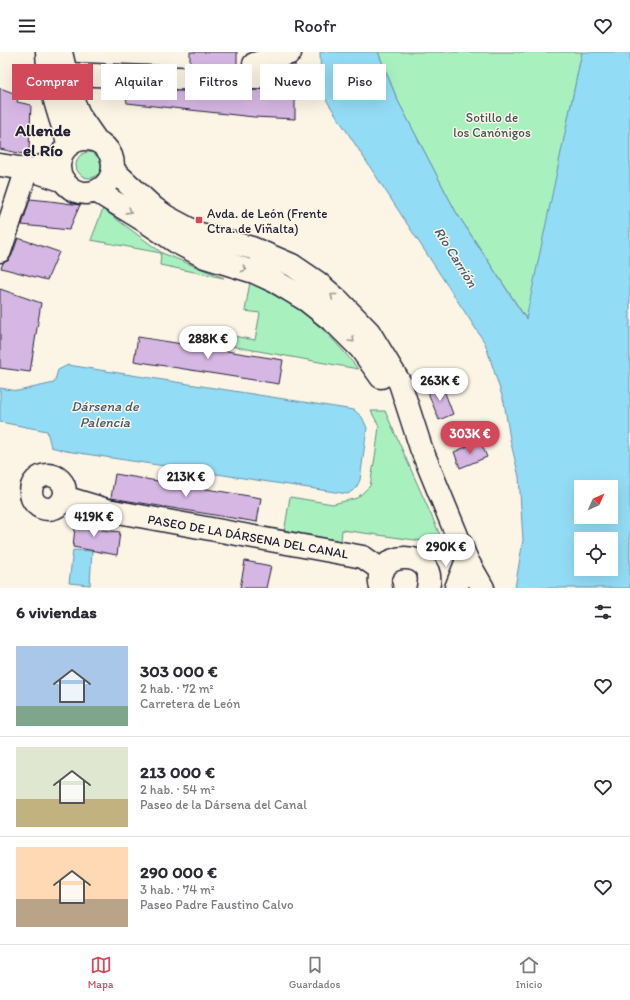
<!DOCTYPE html>
<html lang="es">
<head>
<meta charset="utf-8">
<style>
  body { margin:0; font-family:Itim,sans-serif; background:#f7f7f7; color:#2b2b33; height:100vh; display:flex; flex-direction:column; font-size:15px; white-space:nowrap }
  * { box-sizing:border-box; margin:0 }
  p { font-size:13px; color:#7c7c81 }
  .icon { flex:none; width:22px; height:22px; fill:none; stroke:currentColor; stroke-width:2; stroke-linecap:round; stroke-linejoin:round }
  .map { position:relative; height:536px; overflow:hidden }
  .panel { display:flex; flex-direction:column; background:#fff; flex:1 }
  .panel>* { flex:none }
  .guide { position:absolute; left:12px; top:12px; width:400px; height:36px; display:flex; gap:8px }
  .needle { width:26px; rotate:45deg }
  .fabs { position:absolute; left:574px; top:428px; display:grid; gap:8px }
  .fabs a { display:grid; place-items:center; width:44px; height:44px; border-radius:0px; background:#fff; box-shadow:0 4px 16px #0002; font-size:20px }
  .price { position:absolute; translate:-50% -34px; padding:0 9px; border-radius:14px; background:#fff; color:#222; font-size:13px; line-height:26px; filter:drop-shadow(0 1px 2px #0008) }
  .price::after { content:''; position:absolute; left:50%; top:24px; width:12px; height:9px; margin-left:-6px; background:inherit; clip-path:polygon(0 0,100% 0,50% 100%) }
  .price.selected { background:#d1495b; color:#fff }
  ul { padding:0; list-style:none }
  li { display:flex; align-items:center; gap:12px; height:100px; padding:0 16px }
  li+li { border-top:1px solid #e1e1e2 }
  li span { display:grid; place-items:center; flex:none; width:112px; height:80px; border-radius:0px; color:#555 }
  li>.icon { margin-inline-start:auto }
  span .icon { width:48px; height:48px; fill:#fffc; stroke-width:1 }
  li b { font-size:17px }
  h2 { display:flex; justify-content:space-between; align-items:center; height:48px; padding:0 16px; font-size:17px }
  .tag { padding:0 14px; border-radius:0px; background:#fff; box-shadow:0 4px 16px #0002; font-size:14px; line-height:36px }
  .tag.selected { background:#d1495b; color:#fff }
  header { display:flex; justify-content:space-between; align-items:center; height:52px; padding:0 16px; background:#fff; font-size:18px; font-weight:600 }
  .tab-bar { display:flex; justify-content:space-around; align-items:center; height:56px; border-top:1px solid #e1e1e2; background:#fff; font-size:11px; color:#7c7c81 }
  .tab-bar a { display:grid; justify-items:center; gap:2px }
  .tab-bar .selected { color:#d1495b }
  .map>svg:first-child { display:block }
</style>
</head>
<body>
<header><svg class="icon" aria-label="menu" viewBox="0 0 24 24"><path d="M4 6h16M4 12h16M4 18h16"/></svg>Roofr<svg class="icon" aria-label="heart" viewBox="0 0 24 24"><path d="M12 20l-8-8c-3-5 5-10 8-4 3-6 11-1 8 4z"/></svg></header>
<div class="map">
<svg width="630" height="536" viewBox="0 0 630 536">
  <rect width="100%" height="100%" fill="#fcf5e5"/>
  <filter id="ink" filterUnits="userSpaceOnUse"><feTurbulence type="fractalNoise" baseFrequency=".025" numOctaves="2"/><feDisplacementMap in="SourceGraphic" scale="8" xChannelSelector="R" yChannelSelector="G"/><feConvolveMatrix kernelMatrix="1 2 1 2 8 2 1 2 1" color-interpolation-filters="sRGB"/></filter>
  <g filter="url(#ink)">
    <path fill="#a8f1bf" stroke="#658a7d" d="M378,0h204l-55,268 -71,-108 -59,-113z
      M76 113a13 13 0 1 1 26 0a13 13 0 1 1-26 0Z
      M103,157l59,44 62,25 -64,-13 1,-12 -70,-13z
      M250,230c15,9 31,16 46,26 24,16 44,38 62,61l-138,-25 2,-10 33,6 5,-27 -15,-2z
      M371,359h14l59,133 -102,-14 -1,11 -57,-8 6,-36 43,7 24,-6 13,-12 6,-35 3,-25z"/>
    <path fill="#93dcf5" stroke="#6692ab" fill-rule="evenodd" d="M320,0h58l19,47 59,113 70,107 56,-267h48v218l-1,11 1,4v303h-115l8,-48 -4,-63 -9,-38 -6,-37 -19,-59 -164,-251zM581,435h30v30h-30zM581,487h30v30h-30z
      M68,313l286,45 8,7 5,11 -7,52 -4,8 -8,6 -282,-43 -15,-4 -4,-16 -47,-9v-34l18,3 36,-8 4,-13z
      M73,498l19,1 -2,34 -21,-2z"/>
    <path fill="#d6b7e3" stroke="#22223b" d="M190,0h47v14h-47z
      M295,12v55l-41,-2 -127,-14 -2,-14 80,3 51,-2 6,-2 4,-4 1,-11z
      M0,36l19,7 -2,7 14,3 -2,45 -6,4 -23,-5z
      M30,147l20,2 30,4 -11,25 -47,-5z
      M18,186l41,14 -12,28 -46,-12 2,-5 6,-3 3,-5z
      M0,237l41,14 -11,69 -30,-4z
      M138,285l145,23 -4,24 -145,-23z
      M442,333l11,29 -14,6 -12,-30z
      M480,389l7,16 -27,11 -6,-16z
      M115,422l146,24 -4,24 -146,-24z
      M70,461l16,4 -2,11 36,4 -3,23 -44,-8 2,-20z
      M245,509l26,5 -5,22h-26z"/>
    <g fill="none" stroke-linecap="round" stroke-linejoin="round">
      <g stroke="#22223b" stroke-width="25">
        <path id="minor" d="M66,22l139,5 50,-1 -1,-14 36,-11
          M0,199l27,-82
          M31 440a17 17 0 1 1 34 0a17 17 0 1 1-34 0Z
          M64,445l43,13 256,47 20,14
          M381,536c-11,-39 58,-41 47,0
          M456,536l11,-28"/>
      </g>
      <g stroke="#22223b" stroke-width="25">
        <path id="major" d="M0,113l32,5 32,11
          M32,118l28,-11"/>
      </g>
      <g stroke="#22223b" stroke-width="25">
        <path id="highway" d="M47,0c1,32 12,63 22,93
          M61,0l10,44 9,21 16,23
          M59 114a27 27 0 1 1 54 0a27 27 0 1 1-54 0Z
          M113,118l41,38 13,9 30,16 55,15 40,17 25,17 21,18 31,32 31,51 21,65 46,112 16,28
          M96,139l49,30 33,22 27,14 49,15 24,11 28,17 29,23 26,26 20,28"/>
      </g>
      <use href="#minor" stroke="#fcf5e5" stroke-width="22"/>
      <use href="#major" stroke="#fcf5e5" stroke-width="22"/>
      <use href="#highway" stroke="#fcf5e5" stroke-width="22"/>
    </g>
    <defs><path id="oneway-chevron" d="M-2-3.5L2.5 0L-2 3.5" fill="none" stroke-width="1.6" stroke-linecap="round" stroke-linejoin="round"/></defs>
    <g stroke="#9a9698">
      <use href="#oneway-chevron" transform="translate(129 159) rotate(32)"/>
      <use href="#oneway-chevron" transform="translate(244 217) rotate(18)"/>
      <use href="#oneway-chevron" transform="translate(333 244) rotate(-141)"/>
      <use href="#oneway-chevron" transform="translate(352 288) rotate(45)"/>
    </g>
  </g>
  <rect fill="#d1495b" stroke="#fcf5e5" stroke-width="1.5" x="195" y="164" width="8" height="8" rx="2"/>
  <g text-anchor="middle" stroke-width="3" stroke-linejoin="round" paint-order="stroke">
    <g font-size="13" fill="#44565c" stroke="#fcf5e5">
      <text x="492" y="70">Sotillo de<tspan x="492" dy="15">los Canónigos</tspan></text>
    </g>
    <g font-size="13" fill="#22223b" stroke="#fcf5e5" text-anchor="start">
      <text x="207" y="166">Avda. de León (Frente<tspan x="207" dy="15">Ctra. de Viñalta)</tspan></text>
    </g>
    <g font-size="13" fill="#22223b" stroke="#fcf5e5">
      <text transform="translate(248 484) rotate(10)" y="5">PASEO DE LA DÁRSENA DEL CANAL</text>
    </g>
    <g font-size="14" font-style="italic" fill="#445a73" stroke="#fcf5e5">
      <text transform="translate(456 205) rotate(58)" y="5">Río Carrión</text>
      <text x="105" y="359">Dársena de<tspan x="105" dy="16">Palencia</tspan></text>
    </g>
    <g font-size="17" font-weight="bold" fill="#22223b" stroke="#fcf5e5">
      <text x="43" y="84">Allende<tspan x="43" dy="20">el Río</tspan></text>
    </g>
  </g>
</svg>
<div class="fabs">
<a><svg class="needle" viewBox="-14 -14 28 28"><path d="M0-13l5 13h-10z" fill="#e53935"/><path d="M0 13l5-13h-10z" fill="#7c7c81"/></svg></a>
<a><svg class="icon" aria-label="locate" viewBox="0 0 24 24"><circle cx="12" cy="12" r="6"/><path d="M12 2v4M12 18v4M2 12h4M18 12h4"/></svg></a>
</div>
<b class="price" style="left:208px;top:308px">288K €</b>
<b class="price" style="left:440px;top:350px">263K €</b>
<b class="price selected" style="left:470px;top:403px">303K €</b>
<b class="price" style="left:186px;top:446px">213K €</b>
<b class="price" style="left:94px;top:486px">419K €</b>
<b class="price" style="left:446px;top:516px">290K €</b>
<div class="guide">
<a class="tag selected">Comprar</a>
<a class="tag">Alquilar</a>
<a class="tag">Filtros</a>
<a class="tag">Nuevo</a>
<a class="tag">Piso</a>
</div>
</div>
<section class="panel">
<h2>6 viviendas<svg class="icon" aria-label="filters" viewBox="0 0 24 24"><path d="M4 7h16M4 17h16"/><circle cx="9" cy="7" r="2"/><circle cx="15" cy="17" r="2"/></svg></h2>
<ul>
<li><span style="background:linear-gradient(#a9c7e8 75%,#7fa58c 0)"><svg class="icon" aria-label="home" viewBox="0 0 24 24"><path d="M3 11l9-7 9 7M6 9v11h12V9"/></svg></span><div><b>303 000 €</b><p>2 hab. · 72 m²</p><p>Carretera de León</p></div><svg class="icon" aria-label="heart" viewBox="0 0 24 24"><path d="M12 20l-8-8c-3-5 5-10 8-4 3-6 11-1 8 4z"/></svg></li>
<li><span style="background:linear-gradient(#dfe7d0 65%,#c2b280 0)"><svg class="icon" aria-label="home" viewBox="0 0 24 24"><path d="M3 11l9-7 9 7M6 9v11h12V9"/></svg></span><div><b>213 000 €</b><p>2 hab. · 54 m²</p><p>Paseo de la Dársena del Canal</p></div><svg class="icon" aria-label="heart" viewBox="0 0 24 24"><path d="M12 20l-8-8c-3-5 5-10 8-4 3-6 11-1 8 4z"/></svg></li>
<li><span style="background:linear-gradient(#ffd9b3 65%,#b9a48a 0)"><svg class="icon" aria-label="home" viewBox="0 0 24 24"><path d="M3 11l9-7 9 7M6 9v11h12V9"/></svg></span><div><b>290 000 €</b><p>3 hab. · 74 m²</p><p>Paseo Padre Faustino Calvo</p></div><svg class="icon" aria-label="heart" viewBox="0 0 24 24"><path d="M12 20l-8-8c-3-5 5-10 8-4 3-6 11-1 8 4z"/></svg></li>
</ul>
</section>
<nav class="tab-bar">
<a class="selected"><svg class="icon" aria-label="map" viewBox="0 0 24 24"><path d="M3 6l6-2 6 2 6-2v14l-6 2-6-2-6 2zM9 4v14M15 6v14"/></svg>Mapa</a>
<a><svg class="icon" aria-label="saved" viewBox="0 0 24 24"><path d="M7 4h10v16l-5-4-5 4z"/></svg>Guardados</a>
<a><svg class="icon" aria-label="home" viewBox="0 0 24 24"><path d="M3 11l9-7 9 7M6 9v11h12V9"/></svg>Inicio</a>
</nav>
</body>
</html>
